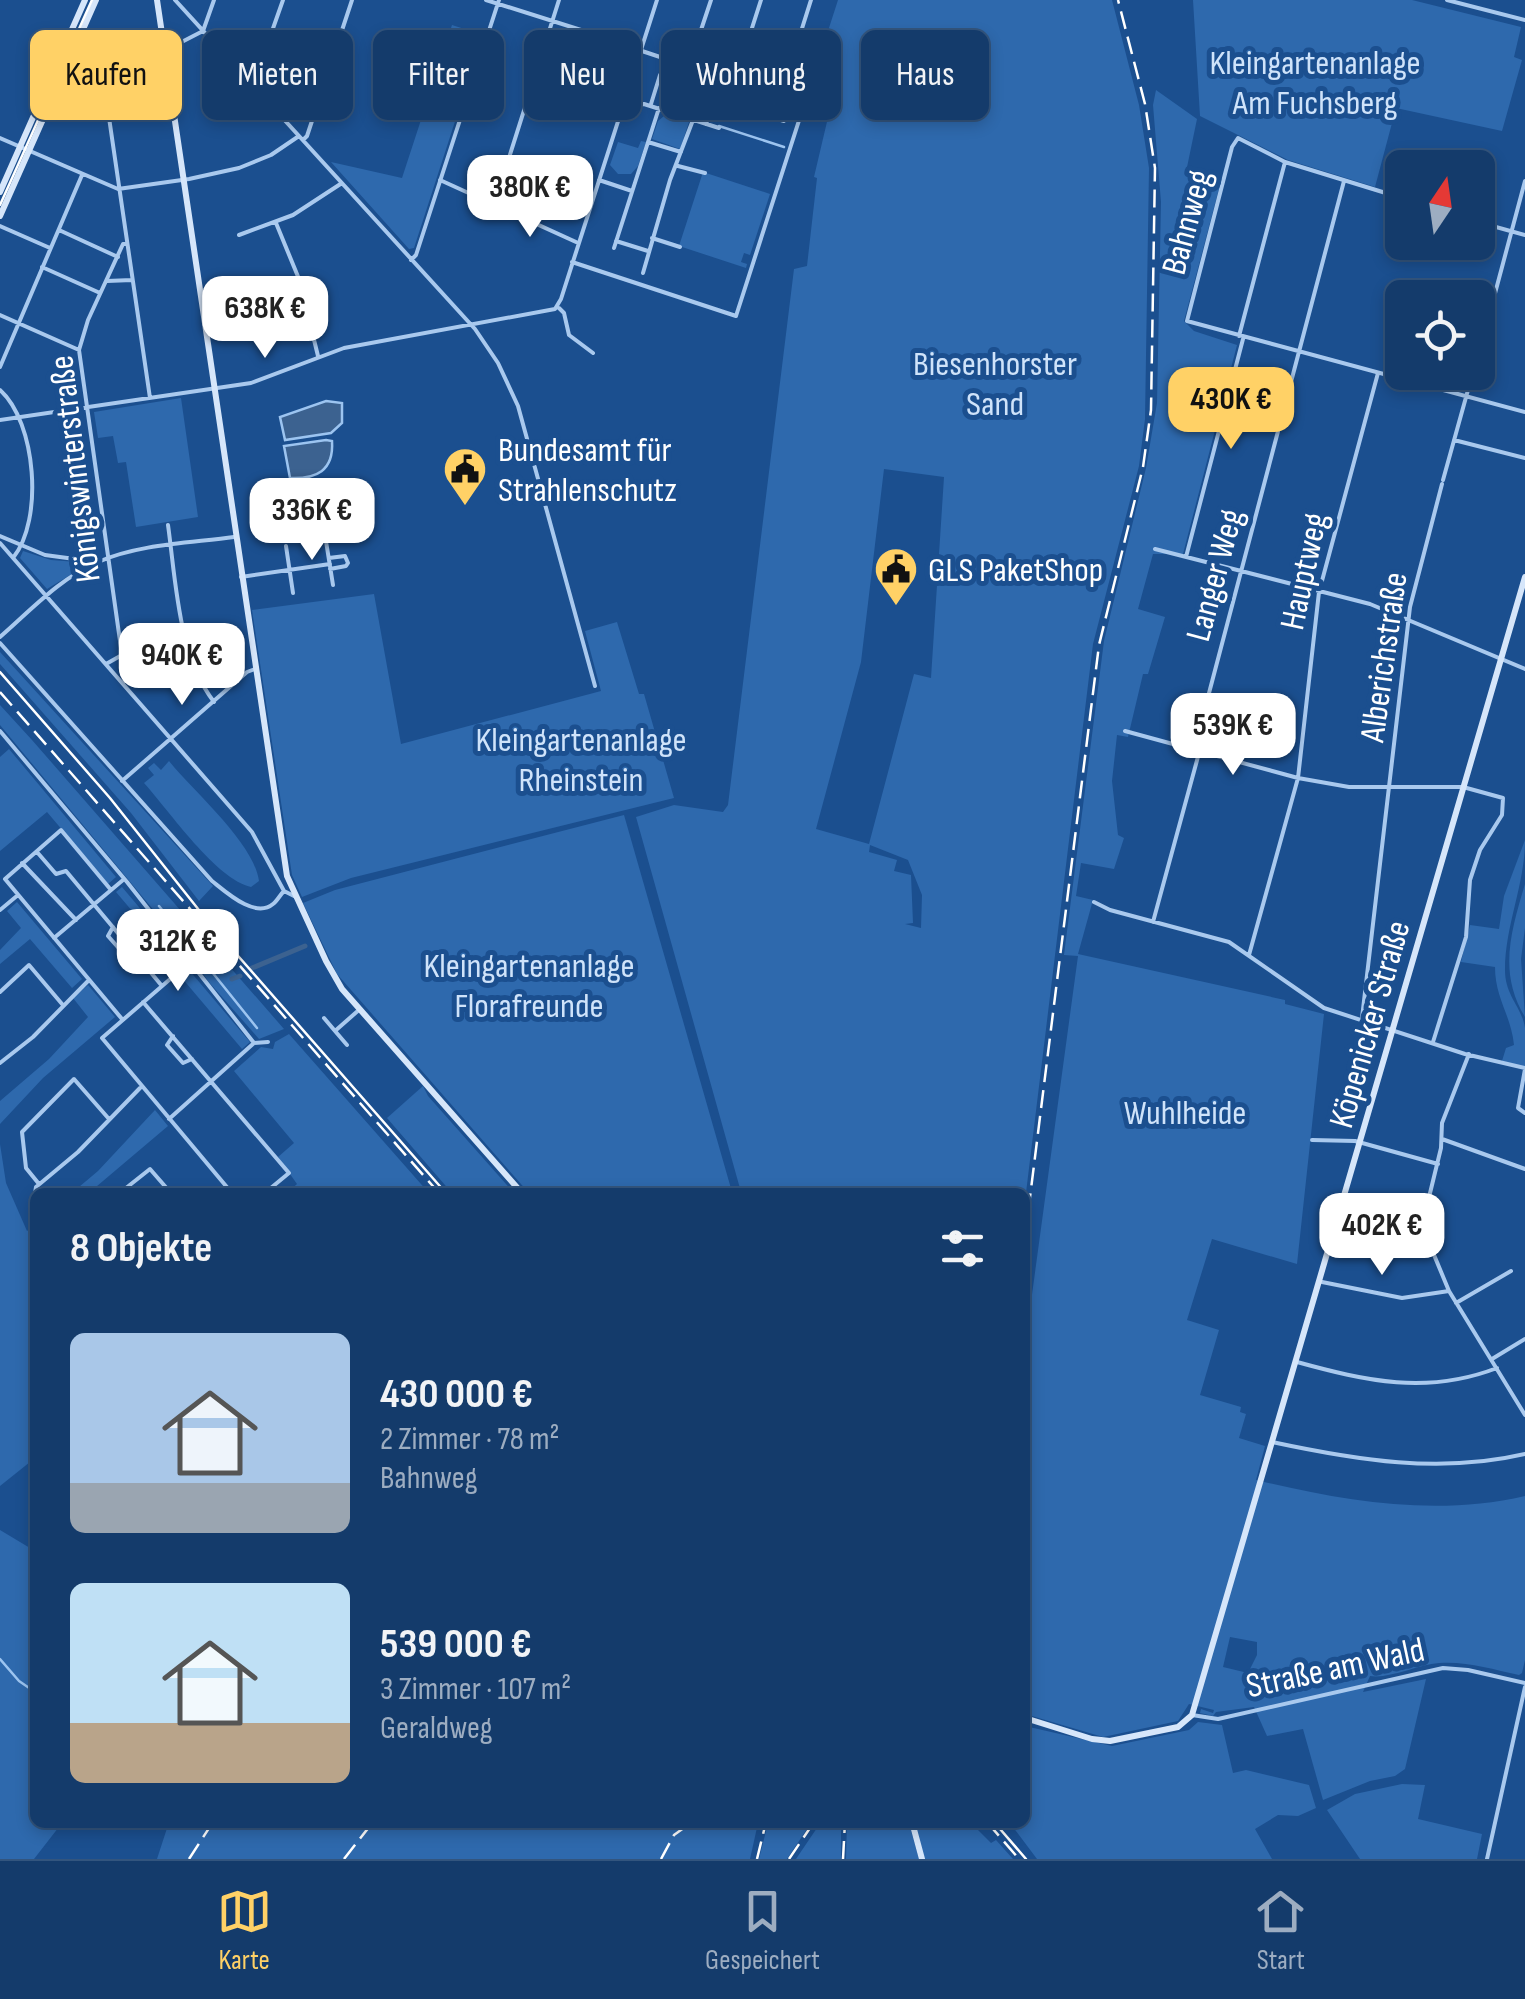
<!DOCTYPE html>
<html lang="de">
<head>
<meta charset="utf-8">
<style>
  body { margin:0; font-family:"Sofia Sans Condensed",sans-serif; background:#1d4271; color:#f1f3f6; height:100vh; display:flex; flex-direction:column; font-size:38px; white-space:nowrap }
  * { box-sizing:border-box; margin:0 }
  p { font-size:32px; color:#9dadc1 }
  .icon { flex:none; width:55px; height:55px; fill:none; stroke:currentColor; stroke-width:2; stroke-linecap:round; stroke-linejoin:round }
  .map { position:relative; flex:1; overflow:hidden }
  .drawer { position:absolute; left:30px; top:1188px; width:1000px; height:640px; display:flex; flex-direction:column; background:#143b6b; border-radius:15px; box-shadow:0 5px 15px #0003,0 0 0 2px #33557e }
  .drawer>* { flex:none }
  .hud { position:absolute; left:30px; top:30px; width:1000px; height:90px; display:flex; gap:20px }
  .needle { width:65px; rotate:13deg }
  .fabs { position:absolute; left:1385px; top:150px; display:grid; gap:20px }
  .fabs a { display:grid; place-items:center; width:110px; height:110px; border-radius:15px; background:#143b6b; box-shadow:0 5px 15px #0003,0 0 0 2px #33557e; font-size:50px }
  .price { position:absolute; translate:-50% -85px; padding:0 22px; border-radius:20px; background:#fff; color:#222; font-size:32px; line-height:65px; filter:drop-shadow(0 2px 5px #0008) }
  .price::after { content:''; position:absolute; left:50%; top:60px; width:30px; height:22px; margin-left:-15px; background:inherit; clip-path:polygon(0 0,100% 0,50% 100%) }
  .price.active { background:#ffd166; color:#111 }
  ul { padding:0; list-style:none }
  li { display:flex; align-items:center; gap:30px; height:250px; padding:0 40px }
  li span { display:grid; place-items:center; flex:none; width:280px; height:200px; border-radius:15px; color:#555 }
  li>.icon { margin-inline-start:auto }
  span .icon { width:120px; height:120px; fill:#fffc; stroke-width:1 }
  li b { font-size:42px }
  h2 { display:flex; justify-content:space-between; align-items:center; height:120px; padding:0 40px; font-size:42px }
  .chip { padding:0 35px; border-radius:15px; background:#143b6b; box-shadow:0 5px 15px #0003,0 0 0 2px #33557e; font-size:35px; line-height:90px }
  .chip.active { background:#ffd166; color:#111 }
  .tab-bar { display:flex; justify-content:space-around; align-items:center; height:140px; border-top:2px solid #33557e; background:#143b6b; font-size:28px; color:#9dadc1 }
  .tab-bar a { display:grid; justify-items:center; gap:5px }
  .tab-bar .active { color:#ffd166 }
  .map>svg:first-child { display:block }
</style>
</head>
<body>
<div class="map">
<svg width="1525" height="1859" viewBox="0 0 1525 1859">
  <rect width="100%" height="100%" fill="#1b4f8f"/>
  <path fill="#2e69ad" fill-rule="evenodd" d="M838,0h274l27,105 10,63 -4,251 -6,47 -46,178 -68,557v-9h-284l-105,-375 38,-12 49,7 5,-7 66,-536 13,-3 10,-88 -3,-1 16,-68 -17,-6 5,-41zM884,469l60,8 -13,201 -17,-4 -45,170 -53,-15 45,-167zM870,845l38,15 14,35 -1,33 -16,-4 8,-1 -2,-48 -17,-4 3,-11 -28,-8z
    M1193,0h219l109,27 -7,30 8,3 -20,71 -106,-23 -21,79 -87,-27 -88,-44z
    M452,25l31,10 -69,213 -5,1 -78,-87 71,16z
    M155,63l5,3 6,41 -14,2 -21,-30z
    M1156,90l41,29 -11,53 35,9 -37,140 10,10 43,14 -54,209h-30l-15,55 27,8 -17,57h-5l-15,63 -11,-2 -5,46 6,54 6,3 -10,31 -33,-6 -5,33 17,4 -15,54 207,46v4l39,10 -27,250 -85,-25 -25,81 32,10 -19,65 41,12 -1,5 6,2 -7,24 26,8 -9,34c88,21 179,37 269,16v164l-3,13 -3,2c-27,-6 -53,-14 -80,-12 -22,2 -50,16 -69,13l-7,16 63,-13 -21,90 -10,7 -25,5 -47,19 -20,-71 -36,7 -13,-29 -38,5 -3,4 -13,-3 1,-4 12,4 1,-3 -25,-6 -11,17 -75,16 -78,-23v-368l53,-390 -14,-1 40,-314 42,-173 11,-65 4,-201 -8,-97zM1230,1637l27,5v13l-9,18 -25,-6z
    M664,116l25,6 -9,27 -28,-10 6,-18z
    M641,141l5,1 -8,24 -7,8h-13l-8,-9 8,-23 20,6z
    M703,172l67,22 -20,61 -6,-2 -3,9 6,2 -1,4 -67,-22z
    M181,398l17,119 -62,10 -10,-65 -8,1 -5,-27 -15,2 -4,-26z
    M23,551l28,9 39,3 -43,26 -27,-31z
    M374,594l27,150 200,-53 -16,-60 32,-9 22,72h5l30,104 -323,80 -49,19 -10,-22 -40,-265z
    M0,652l213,234 -14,15 -68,-88 -131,-149z
    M0,705l32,35 252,289 -25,10 -51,-58 -18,-27 -190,-229z
    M9,749l107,128 -8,7 -61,-72 -47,39v-94z
    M169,761c25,31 85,82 90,120l-8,6c-35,-8 -81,-75 -107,-104l10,-8 -6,-7 6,-5 7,7z
    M624,815l108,377h-204l-191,-218 -34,-71 32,-13z
    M1525,840c0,45 -20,85 -20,130 0,26 17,37 20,58 0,12 0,26 0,39l-23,-6 4,-13 8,-3c-3,-30 -19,-47 -19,-78l-34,-5 9,-37 29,4 5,-33z
    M1525,884v44l-4,31 4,58c-27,-44 -14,-86 0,-133z
    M122,887l61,72 -6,5 -61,-72z
    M17,902l65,77 -10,9 -42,-49 -30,25v-14l21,-22 -14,-17z
    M189,970l61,72 -8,7 -61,-72z
    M88,985l27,32 -72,61 -43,46v-23l49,-42 39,-42 -15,-19z
    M289,1034l139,158h-140l9,-8 -19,-27 16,-14 -60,-72 27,-24 12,2 2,-7z
    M423,1086l5,10 85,96h-62l-64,-74z
    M155,1110l13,16 -78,66h-17l25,-21z
    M0,1144l6,39 21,48 8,-6v27l-3,4 3,16v186l-35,28z
    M0,1530l35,21v271l27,1 -28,36h-34z
    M1198,1722l24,3 11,48 13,-3 63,15 7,23 -18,8 -20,-1 -23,14 17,30h-235l-27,-36 15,-1v-96l87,20 77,-16z
    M1402,1784l23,1 -7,34 64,15 -5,25h-117l-33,-49 28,-16z
    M169,1822h589v1l-8,36h-593z
    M821,1822l20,1v36h-45z
    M847,1822l62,1 10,36h-73z
    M768,1823v-1l43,1 -24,36h-28z
    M914,1823h57l20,20 5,-3 17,19h-89z"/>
  <path fill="#3c6290" stroke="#9cc4f0" stroke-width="2.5" d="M326,401l16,2v20l-11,10 -46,7 -5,-23z
    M326,440l6,1c2,30 -16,38 -42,37l-6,-32z"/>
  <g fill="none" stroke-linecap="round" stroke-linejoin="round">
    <path stroke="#9cc4f0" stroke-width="2.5" d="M719,126l65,21
      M159,906l98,122
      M0,1659l19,22 16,11"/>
    <path stroke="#3c6290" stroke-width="5" d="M252,968l53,-22
      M232,979l8,-3"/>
    <path stroke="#a9c9ee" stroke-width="4" d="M175,0l300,329 23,34 20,43 77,280
      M486,0l155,49
      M1447,0l78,20
      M203,31l11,-31
      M689,66l22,-66
      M63,73l37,16
      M735,81l26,-81
      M658,82l44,15 -4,22
      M99 91a6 6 0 1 1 12 0a6 6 0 1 1-12 0Z
      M253,85l30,-85
      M111,89l59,-41 33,-17
      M781,95l30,-95
      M106,97l44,301
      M651,104l9,-29
      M633,105l11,-1 75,24
      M706,124l9,-25 69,22
      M0,138l118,51 71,-10 50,-11 32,-13 28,-19
      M303,140l4,-4 45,-136
      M648,142l33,10
      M678,166l27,7
      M440,180l136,62
      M599,180l33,11
      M1402,198l-117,-36 -47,-24 -6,9 -45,174 338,91
      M494,205l65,-205
      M1478,222l47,13
      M276,223l23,56 19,77
      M0,226l50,22
      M59,230l59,27
      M239,235l54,-20 49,-32
      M652,238l28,9
      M616,241l32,10
      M614,248l45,-140
      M411,260l5,-5 83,-255
      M572,262l164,54 68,-211 -162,-54
      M42,267l58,26
      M643,273l27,-93 23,-60
      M107,281l25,-1
      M559,308l5,5 5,22 24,18
      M0,315l79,35
      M1239,336l46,-174
      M1478,357l47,-176
      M0,367l82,-192
      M0,390c36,32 44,130 13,168
      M0,420l251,-37 93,-35 211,-39 6,-10 96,-299
      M1454,440l71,18
      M1443,480l30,-108
      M168,525c8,57 10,130 46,177
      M325,535l8,50
      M0,536l45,19 52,7
      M0,543l252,289 32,59 12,6
      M286,546l7,47
      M1155,549l215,55 155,65
      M1186,557l57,-218
      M329,558l16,-2 3,7 -2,3 -16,3
      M241,577l89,-13
      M0,637c30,-26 60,-59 98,-75 41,-18 92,-19 136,-25
      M0,643l212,238c14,11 43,38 61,23 4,-3 7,-9 11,-13
      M106,664l16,-9
      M123,683l2,-3 -3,-25 -43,-305 9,-30 35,-76h3
      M0,731l127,151 127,161 14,-1
      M1125,731l173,47 51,9h114l40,11 -1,17 -22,35 -10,30 -4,57 -33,105
      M1194,750l150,-569
      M122,781l125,-109 8,-3
      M37,852l19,22 10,-3 96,115
      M22,863l54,57
      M111,890l-50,-60 -56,49 117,140
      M1094,902l16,8 119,32 95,66 141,46 60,14
      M0,910l18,-15
      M1153,922l46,-169
      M113,927l-5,9 15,17 9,-3
      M54,938l69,-58
      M1249,955l49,-177 21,-186 59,-219
      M191,961l-89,77 129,154
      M0,992l29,-27 33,39
      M143,1002l146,171 -23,19
      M324,1018l11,13 25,-22
      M1362,1018l48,-411 32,-123
      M335,1031l12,14
      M173,1036l-6,9 16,18 9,-4
      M1469,1054l-27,69 -1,25 -19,78 27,65 76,124
      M0,1063l33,-26 56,-57
      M1525,1069l-7,39 7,5
      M169,1119l85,-76
      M1442,1139l83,30
      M1312,1140l43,1 83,23
      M39,1184l-13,-16 -4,-36 52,-53 35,40
      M121,1192l29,-23 20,23
      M35,1193l1,-6 42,-35 62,-64
      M1342,1203l80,23
      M1322,1282l80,16 47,-7
      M1456,1303l55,-32
      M1492,1359l33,-20
      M1297,1362c69,19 130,33 200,6
      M1272,1442c84,18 168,32 253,12
      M1192,1715l26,4 225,-51 25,2 57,13
      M1487,1859l38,-172"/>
    <path stroke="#d6e6fa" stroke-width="6" d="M157,0l130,876 39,85 16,28 179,203
      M0,192l85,-192
      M0,216l96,-216
      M1025,1718l67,21 18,2 68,-14 14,-12 333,-1138
      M912,1822l10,37"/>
    <path stroke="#fff" stroke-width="2.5" d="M0,205l92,-205
      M0,672l110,126 100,126 235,268
      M994,1822l32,37"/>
    <path stroke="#fff" stroke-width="2.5" stroke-dasharray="18 8" stroke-linecap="butt" d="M0,692l438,500
      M1025,1237l74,-592 44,-178 8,-57 4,-242 -10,-64 -27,-104
      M987,1822l32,37
      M189,1859l24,-37
      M344,1859l29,-37
      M661,1859l13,-24 18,-13
      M757,1859l9,-37
      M789,1859l25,-37
      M843,1859l2,-37"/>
  </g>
  <defs>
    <g id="civic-pin" transform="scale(2.25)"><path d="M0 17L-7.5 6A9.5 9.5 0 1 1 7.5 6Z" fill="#ffd166" stroke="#1b4f8f"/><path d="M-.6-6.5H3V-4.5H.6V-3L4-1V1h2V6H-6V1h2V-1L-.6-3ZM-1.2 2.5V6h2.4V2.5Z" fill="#111"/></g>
  </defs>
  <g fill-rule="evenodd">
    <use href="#civic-pin" x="465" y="469"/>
    <use href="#civic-pin" x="896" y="569"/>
  </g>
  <g text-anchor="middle" stroke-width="10" stroke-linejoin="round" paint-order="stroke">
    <g font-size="35" fill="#cfe3fa" stroke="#1b4f8f">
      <text x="1315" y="74">Kleingartenanlage<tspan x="1315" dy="40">Am Fuchsberg</tspan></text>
      <text x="995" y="375">Biesenhorster<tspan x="995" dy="40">Sand</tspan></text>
      <text x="581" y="751">Kleingartenanlage<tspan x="581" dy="40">Rheinstein</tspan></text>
      <text x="529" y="977">Kleingartenanlage<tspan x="529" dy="40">Florafreunde</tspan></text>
      <text x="1185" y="1124">Wuhlheide</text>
    </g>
    <g font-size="35" fill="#fff" stroke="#1b4f8f">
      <text transform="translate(1186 222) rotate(-75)" y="12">Bahnweg</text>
      <text transform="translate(74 469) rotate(-97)" y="12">Königswinterstraße</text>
      <text transform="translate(1303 571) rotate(-78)" y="12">Hauptweg</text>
      <text transform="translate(1214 575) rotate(-75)" y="12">Langer Weg</text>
      <text transform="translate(1383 657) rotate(-82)" y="12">Alberichstraße</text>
      <text transform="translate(1369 1024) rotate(-74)" y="12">Köpenicker Straße</text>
      <text transform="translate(1335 1667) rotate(-12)" y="12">Straße am Wald</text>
    </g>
    <g font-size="35" fill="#fff" stroke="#1b4f8f" text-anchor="start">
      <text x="498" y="461">Bundesamt für<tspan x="498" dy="40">Strahlenschutz</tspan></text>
      <text x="928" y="581">GLS PaketShop</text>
    </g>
  </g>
</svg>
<div class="fabs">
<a><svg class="needle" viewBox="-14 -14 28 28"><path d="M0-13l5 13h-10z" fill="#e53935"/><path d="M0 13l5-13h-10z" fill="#9dadc1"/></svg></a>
<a><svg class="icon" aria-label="locate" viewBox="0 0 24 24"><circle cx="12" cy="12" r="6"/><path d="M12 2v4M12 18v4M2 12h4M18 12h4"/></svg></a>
</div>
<b class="price" style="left:530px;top:240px">380K €</b>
<b class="price" style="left:265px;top:361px">638K €</b>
<b class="price active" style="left:1231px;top:452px">430K €</b>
<b class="price" style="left:312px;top:563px">336K €</b>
<b class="price" style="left:182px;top:708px">940K €</b>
<b class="price" style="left:1233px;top:778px">539K €</b>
<b class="price" style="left:178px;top:994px">312K €</b>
<b class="price" style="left:1382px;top:1278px">402K €</b>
<div class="hud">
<a class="chip active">Kaufen</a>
<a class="chip">Mieten</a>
<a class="chip">Filter</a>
<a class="chip">Neu</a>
<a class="chip">Wohnung</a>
<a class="chip">Haus</a>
</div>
<section class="drawer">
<h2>8 Objekte<svg class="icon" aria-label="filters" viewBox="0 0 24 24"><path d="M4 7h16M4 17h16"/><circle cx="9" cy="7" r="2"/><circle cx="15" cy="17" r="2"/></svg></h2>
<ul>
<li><span style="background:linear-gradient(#a9c7e8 75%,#9aa5b1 0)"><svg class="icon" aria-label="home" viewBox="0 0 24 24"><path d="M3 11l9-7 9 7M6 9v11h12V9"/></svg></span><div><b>430 000 €</b><p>2 Zimmer · 78 m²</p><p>Bahnweg</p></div></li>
<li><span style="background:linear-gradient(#bfe0f5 70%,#b9a48a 0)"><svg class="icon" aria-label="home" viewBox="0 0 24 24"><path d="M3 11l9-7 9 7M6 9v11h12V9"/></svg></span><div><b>539 000 €</b><p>3 Zimmer · 107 m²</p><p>Geraldweg</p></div></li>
</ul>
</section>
</div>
<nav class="tab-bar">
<a class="active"><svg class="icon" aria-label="map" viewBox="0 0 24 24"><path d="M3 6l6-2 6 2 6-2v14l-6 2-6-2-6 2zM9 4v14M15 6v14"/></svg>Karte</a>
<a><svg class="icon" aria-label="saved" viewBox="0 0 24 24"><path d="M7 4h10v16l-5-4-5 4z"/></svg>Gespeichert</a>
<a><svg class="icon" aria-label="home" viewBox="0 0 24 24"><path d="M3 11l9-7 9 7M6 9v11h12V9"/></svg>Start</a>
</nav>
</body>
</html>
